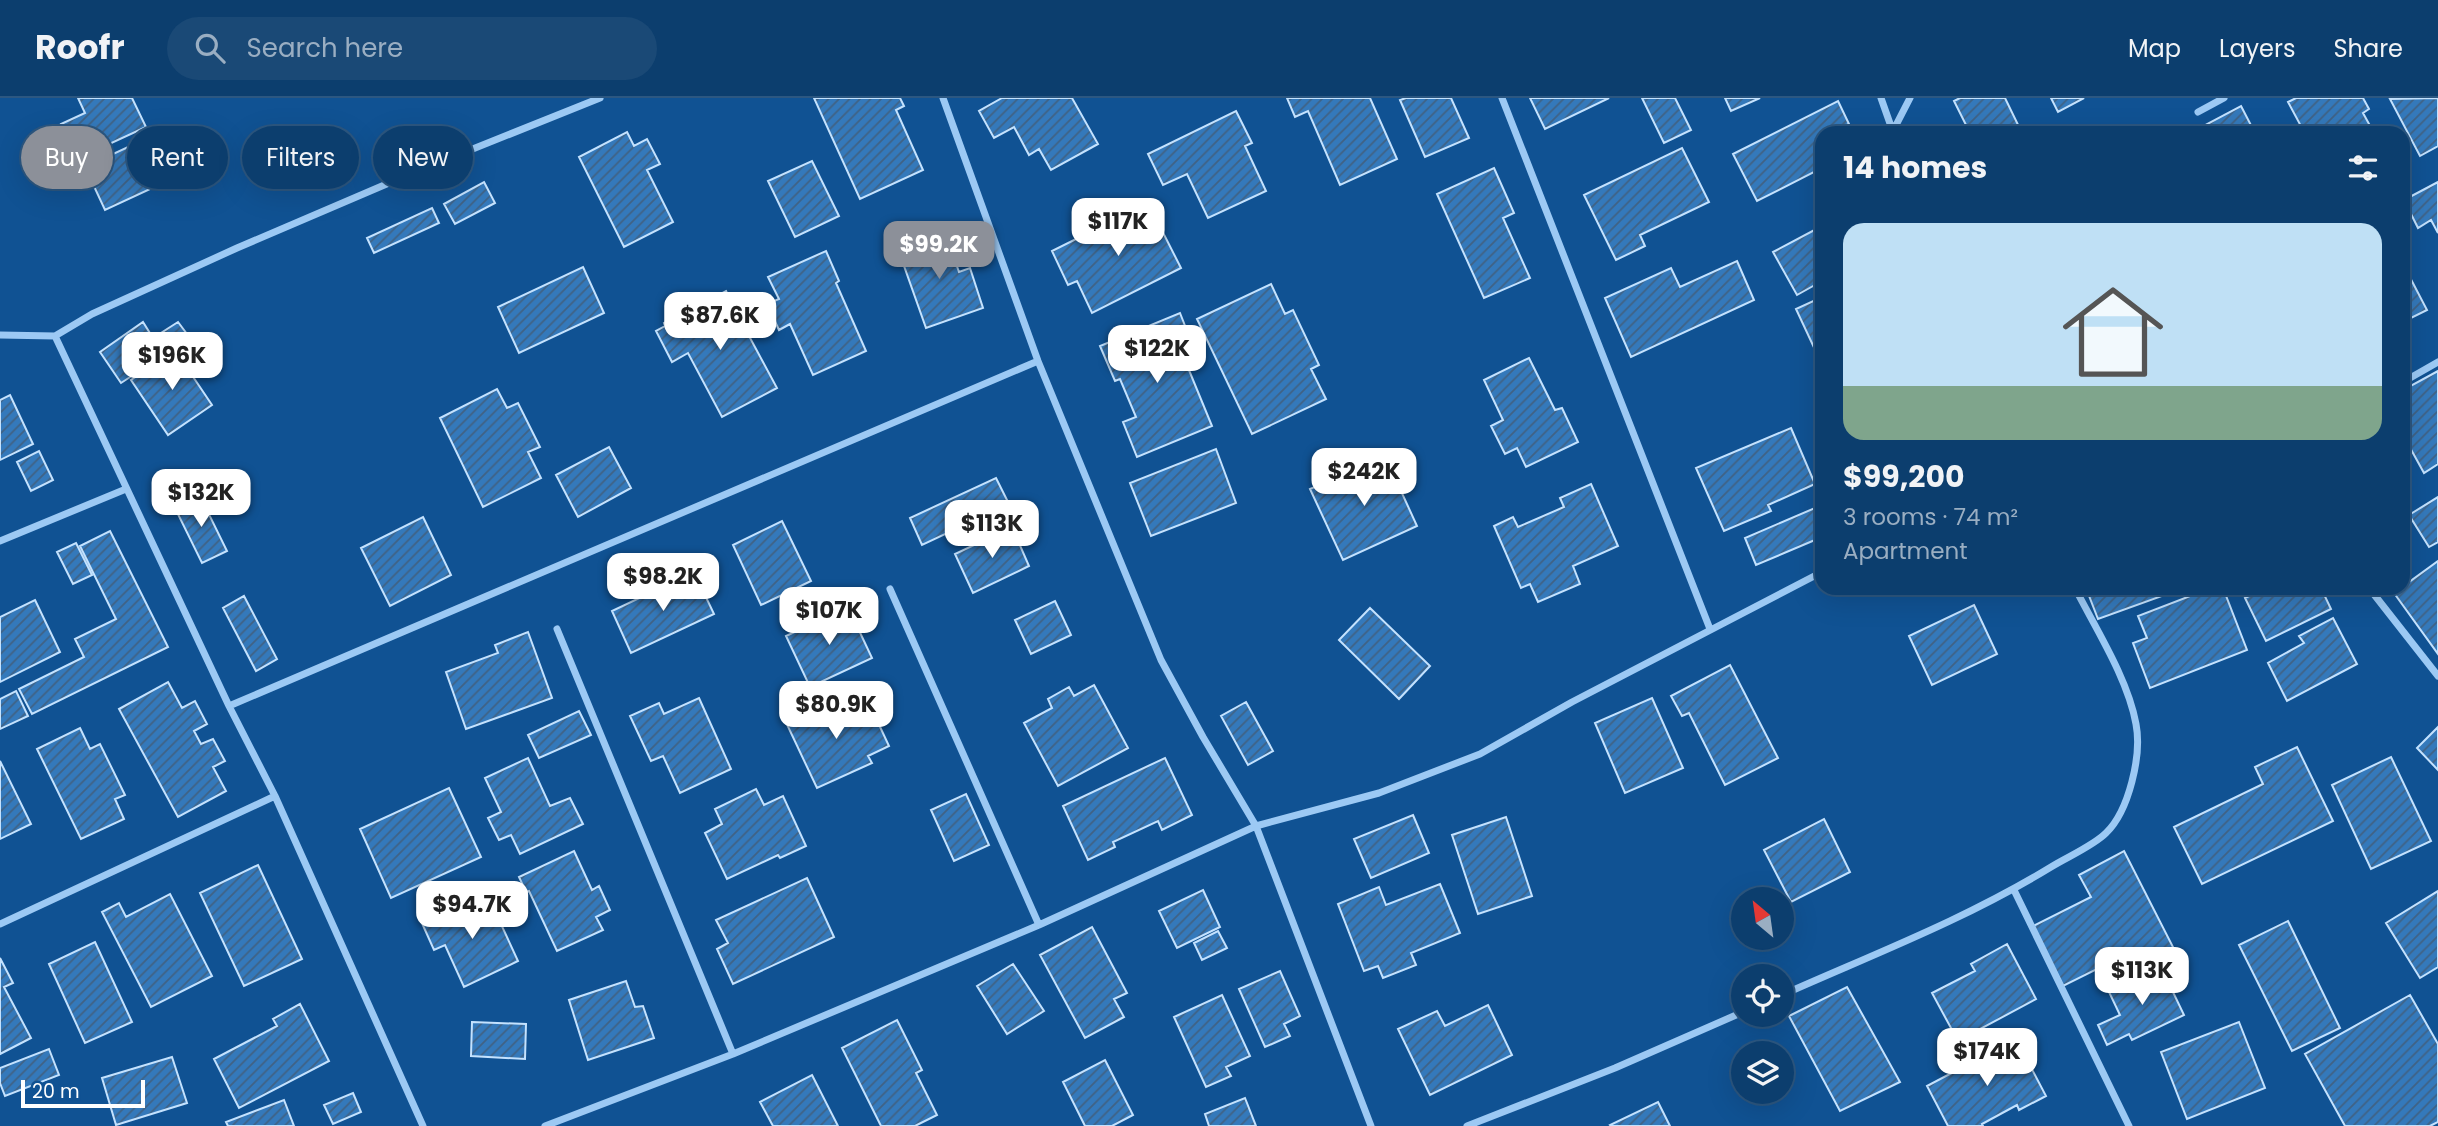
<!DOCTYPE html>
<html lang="en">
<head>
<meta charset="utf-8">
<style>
  body { margin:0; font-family:Poppins,sans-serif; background:#1a4976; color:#f1f3f6; height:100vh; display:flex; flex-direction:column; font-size:26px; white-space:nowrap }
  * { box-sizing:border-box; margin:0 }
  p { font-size:23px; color:#9aaec2 }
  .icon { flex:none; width:38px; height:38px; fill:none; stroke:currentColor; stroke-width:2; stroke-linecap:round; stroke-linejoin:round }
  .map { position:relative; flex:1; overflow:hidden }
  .panel { position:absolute; left:1815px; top:28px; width:595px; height:469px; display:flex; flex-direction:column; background:#0c3e6e; border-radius:21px; box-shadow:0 7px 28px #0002,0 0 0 2px #2c5781 }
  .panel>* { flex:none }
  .banner { position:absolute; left:21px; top:28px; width:665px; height:63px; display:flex; gap:14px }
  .needle { width:46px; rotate:331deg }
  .controls { position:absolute; left:1731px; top:789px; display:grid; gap:14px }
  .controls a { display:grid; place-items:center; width:63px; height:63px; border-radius:50%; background:#0c3e6e; box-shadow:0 7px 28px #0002,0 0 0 2px #2c5781; font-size:35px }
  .scale { position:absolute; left:21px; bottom:18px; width:124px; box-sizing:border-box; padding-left:7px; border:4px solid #fff; border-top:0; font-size:19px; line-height:24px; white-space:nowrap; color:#fff; -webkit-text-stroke:5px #105293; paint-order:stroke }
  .price { position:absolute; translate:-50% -60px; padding:0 16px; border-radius:14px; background:#fff; color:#222; font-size:23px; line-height:46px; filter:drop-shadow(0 2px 4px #0008) }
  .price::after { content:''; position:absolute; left:50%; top:42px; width:21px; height:16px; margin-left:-10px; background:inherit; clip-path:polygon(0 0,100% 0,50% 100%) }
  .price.selected { background:#8c9099; color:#fff }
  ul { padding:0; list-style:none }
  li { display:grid; align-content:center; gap:14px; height:371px; padding:0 28px }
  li+li { border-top:2px solid #2c5781 }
  li span { display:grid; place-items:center; height:217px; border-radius:21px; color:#555 }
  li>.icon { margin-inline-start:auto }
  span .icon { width:126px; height:126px; fill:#fffc; stroke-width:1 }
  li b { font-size:30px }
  h2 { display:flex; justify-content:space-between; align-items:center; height:84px; padding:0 28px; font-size:30px }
  .pill { padding:0 24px; border-radius:32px; background:#0c3e6e; box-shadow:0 7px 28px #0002,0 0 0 2px #2c5781; font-size:24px; line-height:63px }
  .pill.selected { background:#8c9099; color:#fff }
  header { display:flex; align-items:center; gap:42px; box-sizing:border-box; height:98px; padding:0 35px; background:#0c3e6e; border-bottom:2px solid #2c5781 }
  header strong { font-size:33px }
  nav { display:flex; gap:38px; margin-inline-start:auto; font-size:24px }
  .search { width:490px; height:63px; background:#1a4976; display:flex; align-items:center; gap:18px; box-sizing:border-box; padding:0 24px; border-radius:38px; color:#9aaec2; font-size:26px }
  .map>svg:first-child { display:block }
</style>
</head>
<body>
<header>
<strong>Roofr</strong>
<div class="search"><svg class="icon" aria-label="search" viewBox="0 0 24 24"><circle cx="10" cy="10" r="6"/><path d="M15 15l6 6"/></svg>Search here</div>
<nav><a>Map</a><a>Layers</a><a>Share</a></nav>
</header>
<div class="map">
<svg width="2438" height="1028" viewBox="0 0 2438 1028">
  <defs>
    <pattern id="building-hatch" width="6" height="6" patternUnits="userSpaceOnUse" patternTransform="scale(1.75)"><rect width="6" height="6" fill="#3479bb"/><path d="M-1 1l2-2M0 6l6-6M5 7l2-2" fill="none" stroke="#406284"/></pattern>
  </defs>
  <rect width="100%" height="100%" fill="#105293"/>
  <path fill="url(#building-hatch)" stroke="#c4e2fe" stroke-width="2" d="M78,0h54l14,29 -69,32 -16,-35 24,-11z
    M814,0h86l4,8 -8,4 27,60 -63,29z
    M1002,0h70l26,46 -47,26 -12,-21 -10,6 -15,-28 -20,11 -15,-27z
    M1287,0h83l27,61 -57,26 -32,-74 -13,6z
    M1406,0h45l18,40 -44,19 -25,-57z
    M1530,0h79l-64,31z
    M1642,0h33l16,32 -27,13z
    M1725,0h35l-29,13z
    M1960,0h45l17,35h-52l-16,-32z
    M2051,0h33l-26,14z
    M2296,0h67l6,11 -6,4 11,20h-82l10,-5 -14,-26z
    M2438,0v48l-18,10 -30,-57z
    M1838,3l11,23 -5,2 4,7h-26v35l-65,33 -24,-47z
    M2241,8l14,27h-63v-1z
    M1236,13l16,32 -7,3 21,45 -58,27 -21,-44 -24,11 -15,-31z
    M627,34l7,14 13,-7 13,25 -13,6 26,52 -49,25 -45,-90z
    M156,36l20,43 -71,33 -20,-43z
    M1682,50l27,54 -69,33 5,11 -29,14 -32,-65z
    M812,63l27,55 -44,21 -27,-56z
    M1494,70l20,45 -11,5 27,60 -46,20 -47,-104z
    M484,84l11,21 -40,21 -11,-20z
    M2438,84v51l-7,-13 -13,8 -14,-28z
    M1148,105l33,65 -89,45 -15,-32 -9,4 -16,-34z
    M432,110l7,15 -65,30 -7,-15z
    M1822,128v55l-25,14 -24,-43z
    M945,134l14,40 11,-4 13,40 -57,20 -28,-79z
    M826,153l13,30 -3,2 30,68 -53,24 -23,-51 -11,6 -12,-26 12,-5 -11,-22z
    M1737,163l17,39 -123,57 -26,-59 66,-30 9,19z
    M2403,166l24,46 -24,12z
    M583,169l21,46 -85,40 -21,-46z
    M1271,186l14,30 8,-4 26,55 -8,4 15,30 -74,35 -55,-115z
    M726,193l8,17 9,-5 15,29 -9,4 28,52 -55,29 -34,-64 -16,9 -16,-31 9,-5 -1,-3z
    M1822,199v55l-5,2 -21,-45z
    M1180,215l9,23 -12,5 35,85 -75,31 -14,-35 13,-5 -16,-38 -5,2 -15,-35z
    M143,224l10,16 25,-16 12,16 -69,45 -21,-31z
    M175,252l37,55 -44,30 -37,-55z
    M1529,260l26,52 7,-2 16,34 -52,25 -9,-19 -12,6 -14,-28 12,-6 -19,-40z
    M2438,273v93l-14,9 -21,-38v-45z
    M497,291l10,19 11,-5 22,44 -12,5 13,26 -58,29 -43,-89z
    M10,297l23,49 -33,16v-60z
    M1791,330l24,56 -47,21 3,6 -47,20 -28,-63z
    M609,349l22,41 -53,29 -22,-42z
    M1216,351l20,54 -85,33 -21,-53z
    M39,353l14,29 -22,11 -14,-29z
    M1385,358l32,70 -74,34 -33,-71z
    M996,380l13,26 -87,41 -12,-27z
    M1591,386l27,62 -45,20 7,18 -42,18 -8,-18 -9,4 -27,-62 19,-9 5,10 46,-20 -4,-9z
    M199,396l28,57 -25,12 -28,-57z
    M2438,399v45l-9,5 -20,-32z
    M1822,407v32l-66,28 -11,-27z
    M423,419l28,58 -61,31 -29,-58z
    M782,423l29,60 -50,24 -28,-60z
    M1012,429l17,39 -56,27 -18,-39z
    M110,433l58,116 -136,67 -13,-25 65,-32 -9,-18 41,-20 -36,-73z
    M76,445l16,32 -19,9 -16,-32z
    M2438,463v93l-44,-61z
    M694,474l20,42 -83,39 -19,-42z
    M2086,490h73l3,8 -64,23z
    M2211,490h12l24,62 -97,38 -17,-45 14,-5 -9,-22z
    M2265,490h56l10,21 -65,32 -21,-43z
    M244,498l33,63 -21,12 -33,-63z
    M35,502l25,52 -60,30v-65z
    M1055,503l16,34 -40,19 -16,-34z
    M1974,507l23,49 -65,31 -23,-49z
    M848,509l24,51 -62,29 -24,-51z
    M1370,510l60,58 -31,33 -60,-59z
    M2333,520l24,46 -70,37 -19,-38 36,-20 -5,-7z
    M528,534l24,66 -86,31 -20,-57 52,-19 -3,-8z
    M1730,567l48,93 -53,27 -36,-72 -7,3 -11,-20z
    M168,584l14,26 13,-7 12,23 -13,7 7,13 12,-5 12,22 -12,6 13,24 -48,26 -59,-108z
    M1094,587l34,63 -70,38 -34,-63 28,-15 -4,-9 21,-12 5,9z
    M16,593l12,25 -28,13v-30z
    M699,600l32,71 -51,24 -17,-37 -12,5 -21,-45 29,-13 5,11z
    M1652,600l31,70 -58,25 -30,-70z
    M867,601l22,47 -21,10 4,7 -55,25 -34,-72 24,-12 8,18z
    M1246,604l27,49 -25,14 -27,-49z
    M579,613l12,24 -52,23 -11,-23z
    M2438,629v43l-21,-22z
    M80,630l10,21 10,-5 25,51 -10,4 9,20 -43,20 -44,-90z
    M2297,649l36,74 -131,63 -28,-57 89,-43 -8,-17z
    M2391,659l40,84 -60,28 -39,-84z
    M528,660l22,48 20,-8 13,26 -63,30 -9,-19 -12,5 -11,-22 13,-6 -16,-34z
    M1165,660l27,57 -30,15 -4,-9 -45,21 2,5 -27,13 -25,-54z
    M0,663l31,63 -31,15z
    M449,690l32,69 -90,41 -31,-69z
    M756,691l8,16 19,-9 23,50 -26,12 -2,-3 -51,24 -22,-46 17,-9 -7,-15z
    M966,696l23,51 -35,16 -23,-51z
    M1413,717l16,38 -58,25 -17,-39z
    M1506,719l26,79 -54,18 -26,-79z
    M1824,721l26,53 -59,30 -27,-52z
    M574,753l18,39 7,-4 11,24 -14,7 7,13 -46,21 -28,-60 -3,1 -7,-15z
    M2124,753l51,100 -43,23 -9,-18 -60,30 -30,-60 58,-29 -12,-22z
    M258,767l44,94 -58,27 -44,-93z
    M807,780l27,59 -101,47 -16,-35 11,-6 -12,-23z
    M1440,786l20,49 -49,20 5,12 -33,13 -5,-12 -14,5 -26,-67 41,-17 7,18z
    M1203,792l17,37 -43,21 -18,-37z
    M2438,793v76l-18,11 -34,-55z
    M170,796l42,82 -61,31 -49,-95 17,-9 7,14z
    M489,800l29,63 -54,26 -19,-42 -11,5 -13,-29 33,-15 3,7z
    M2288,823l52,107 -48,23 -53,-106z
    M1092,829l35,66 -13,6 10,18 -39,21 -45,-83z
    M1218,833l9,17 -25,12 -8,-17z
    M95,844l37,80 -47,21 -36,-79z
    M2007,846l29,55 -78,42 -26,-48 43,-22 -4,-7z
    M0,860l13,25 -9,4 27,51 -31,16z
    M1013,866l31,47 -37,23 -30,-48z
    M2161,869l23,48 -52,25 -3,-6 -22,11 -9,-20 22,-10 -11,-23z
    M1280,873l20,45 -16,8 6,12 -25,11 -26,-58z
    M626,883l9,26 8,-1 11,32 -66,22 -19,-60z
    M1847,889l53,95 -60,29 -51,-95z
    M1222,897l28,61 -24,11 5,9 -25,11 -32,-70z
    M2410,897l28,49v78l-8,4h-85l-40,-72z
    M300,906l29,57 -90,47 -25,-49 63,-33 -4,-7z
    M1488,907l24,50 -82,40 -32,-66 39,-18 8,15z
    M897,922l25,50 -6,3 21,42 -22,11h-34l-39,-78z
    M472,924l54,2 -1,35 -54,-3z
    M2239,924l26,66 -78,31 -26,-67z
    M2016,941l30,57 -27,14 -2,-5 -35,19 1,2h-35l-21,-40z
    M49,951l10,26 -54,21 -5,-13v-15z
    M172,959l15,46 -71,22 -14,-47z
    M1105,962l28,55 -21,11h-27l-22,-44z
    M812,977l26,51h-65l-13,-24z
    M353,995l8,19 -28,12 -9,-19z
    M1245,1000l11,28h-47l-4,-12z
    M284,1002l10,26h-66l-2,-4z
    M1658,1004l12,24h-59l-1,-1z"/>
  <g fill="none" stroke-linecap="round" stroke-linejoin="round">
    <path stroke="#9cc9f4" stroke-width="7" d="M943,0l95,263 123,299 42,77 53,89 115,300
      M1502,0l208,531
      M1881,0l12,34
      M2198,14l26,-14
      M1893,33l17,-33
      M0,237l55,1 37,-22 145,-66 166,-71 197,-79
      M55,238l174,370 46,90 148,330
      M2403,284l35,-20
      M0,443l126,-52
      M2369,490l69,88
      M890,491l149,336
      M557,531l176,425
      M229,608l809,-345
      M2014,792l115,236
      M0,826l275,-128
      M1782,897c92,-41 182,-75 269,-128 16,-10 42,-21 55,-34 23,-22 36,-78 30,-109 -8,-45 -40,-95 -61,-136
      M545,1028l188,-72 306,-129 217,-99 123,-33 101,-39 92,-52 250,-130
      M1467,1028l148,-58 128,-56"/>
  </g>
</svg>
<div class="controls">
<a><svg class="needle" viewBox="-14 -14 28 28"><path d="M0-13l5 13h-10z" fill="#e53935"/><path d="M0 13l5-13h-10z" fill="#9aaec2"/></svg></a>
<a><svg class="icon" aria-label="locate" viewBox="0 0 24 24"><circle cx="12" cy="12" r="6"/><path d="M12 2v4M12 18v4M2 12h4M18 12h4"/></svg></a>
<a><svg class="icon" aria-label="layers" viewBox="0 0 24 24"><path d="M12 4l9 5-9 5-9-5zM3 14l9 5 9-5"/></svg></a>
</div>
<div class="scale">20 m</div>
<b class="price" style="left:1118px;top:160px">$117K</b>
<b class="price selected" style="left:939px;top:183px">$99.2K</b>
<b class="price" style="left:720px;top:254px">$87.6K</b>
<b class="price" style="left:1157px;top:287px">$122K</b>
<b class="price" style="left:172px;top:294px">$196K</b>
<b class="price" style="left:1364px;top:410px">$242K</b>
<b class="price" style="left:201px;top:431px">$132K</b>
<b class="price" style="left:992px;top:462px">$113K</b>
<b class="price" style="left:663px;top:515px">$98.2K</b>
<b class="price" style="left:829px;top:549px">$107K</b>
<b class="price" style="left:836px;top:643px">$80.9K</b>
<b class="price" style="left:472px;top:843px">$94.7K</b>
<b class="price" style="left:2142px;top:909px">$113K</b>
<b class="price" style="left:1987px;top:990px">$174K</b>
<div class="banner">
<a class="pill selected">Buy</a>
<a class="pill">Rent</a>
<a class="pill">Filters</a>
<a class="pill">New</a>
</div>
<section class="panel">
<h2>14 homes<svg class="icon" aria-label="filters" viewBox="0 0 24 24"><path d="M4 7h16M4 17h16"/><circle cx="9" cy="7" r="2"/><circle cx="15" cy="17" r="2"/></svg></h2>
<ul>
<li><span style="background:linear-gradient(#bfe0f5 75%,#7fa58c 0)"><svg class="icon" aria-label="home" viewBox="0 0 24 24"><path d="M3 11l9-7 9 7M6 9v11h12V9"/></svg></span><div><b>$99,200</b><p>3 rooms · 74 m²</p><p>Apartment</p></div></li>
</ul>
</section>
</div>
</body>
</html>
